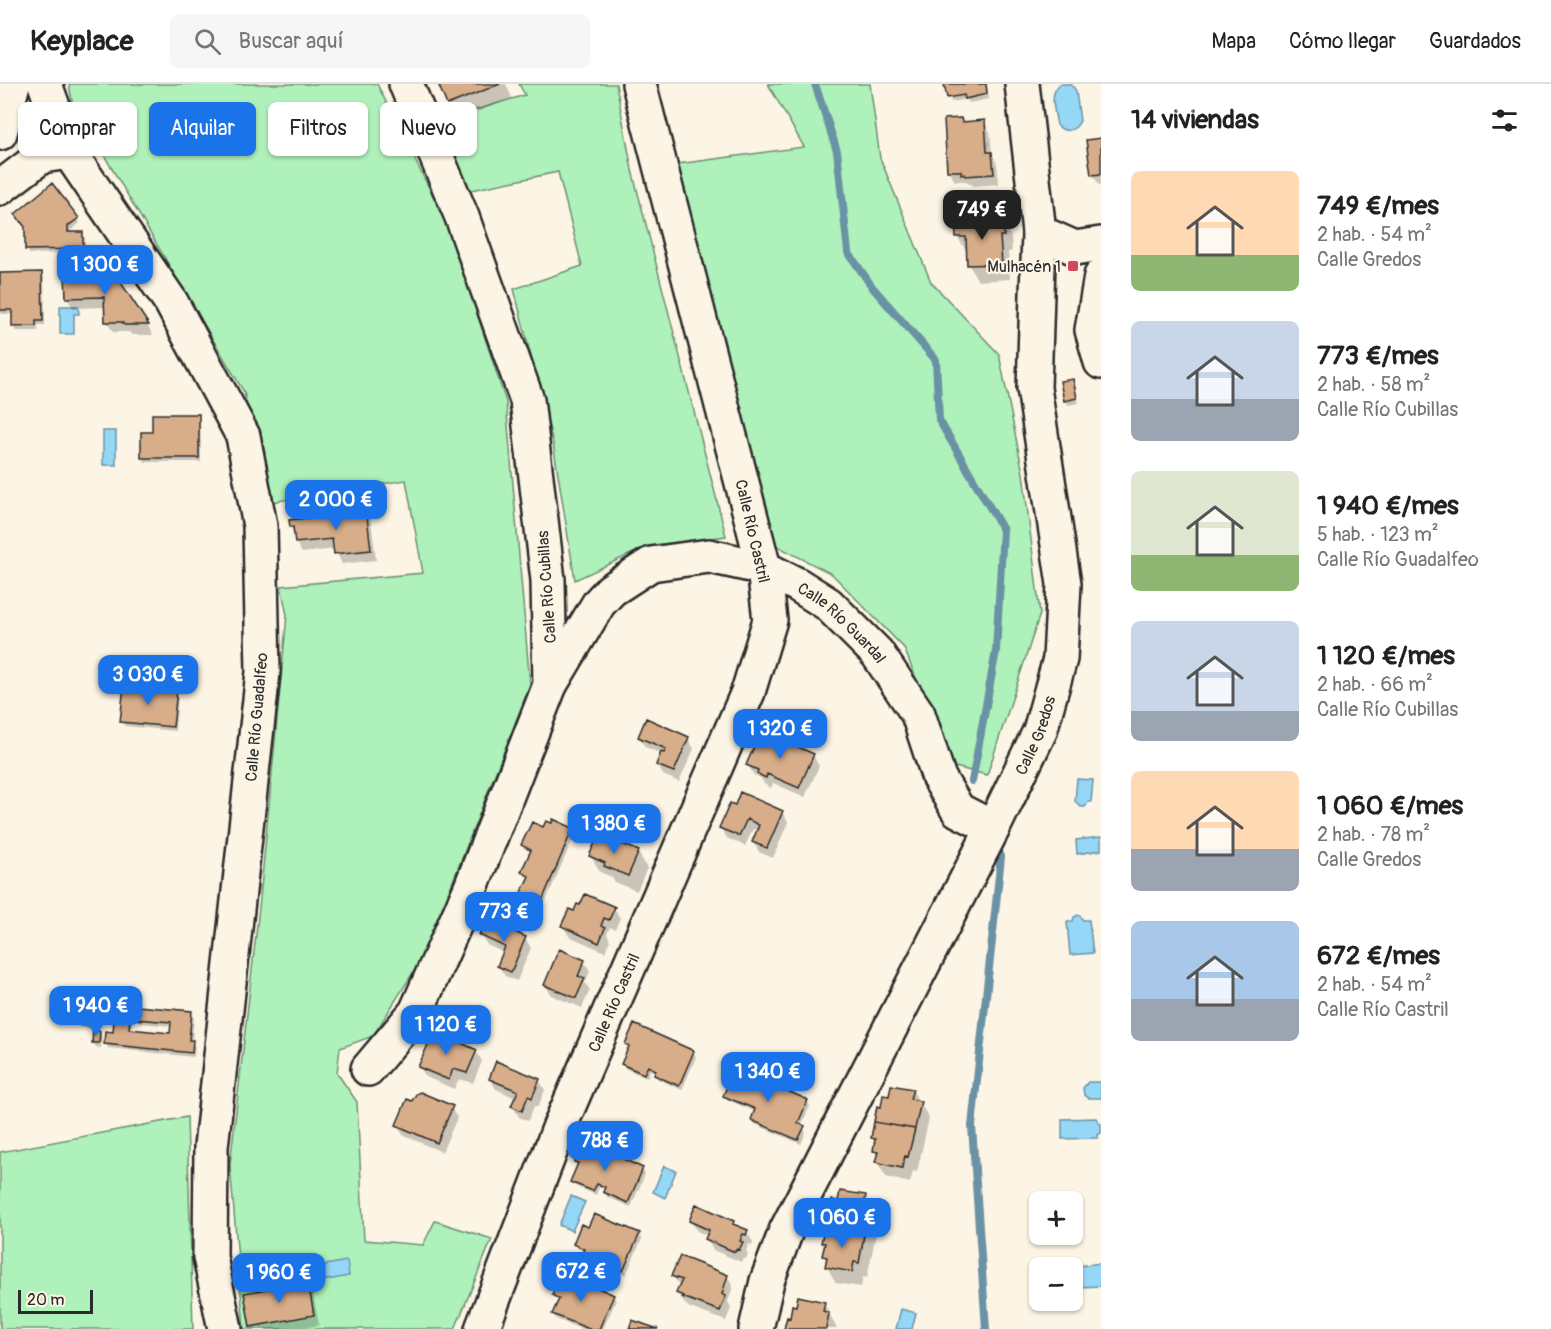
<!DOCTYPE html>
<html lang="es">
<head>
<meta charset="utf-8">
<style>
  body { margin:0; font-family:Pangolin,sans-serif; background:#f6f6f6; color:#222; height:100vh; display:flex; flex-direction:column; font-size:22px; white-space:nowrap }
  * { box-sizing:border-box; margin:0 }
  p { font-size:20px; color:#767676 }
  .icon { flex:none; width:33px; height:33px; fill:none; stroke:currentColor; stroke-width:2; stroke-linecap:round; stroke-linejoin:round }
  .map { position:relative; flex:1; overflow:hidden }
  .side { display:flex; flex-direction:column; background:#fff; width:450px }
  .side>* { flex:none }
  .guide { position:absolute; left:18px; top:18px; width:570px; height:54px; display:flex; gap:12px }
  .tools { position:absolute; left:1029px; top:1107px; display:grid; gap:12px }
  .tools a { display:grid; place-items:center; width:54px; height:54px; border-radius:9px; background:#fff; box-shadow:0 2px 4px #0004; font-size:30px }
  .scale { position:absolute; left:18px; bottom:15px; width:75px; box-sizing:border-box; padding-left:6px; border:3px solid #2b2b2b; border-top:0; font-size:16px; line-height:21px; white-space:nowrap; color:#2b2b2b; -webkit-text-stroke:4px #fcf5e5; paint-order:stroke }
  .price { position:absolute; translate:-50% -51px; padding:0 14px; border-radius:12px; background:#1a73e8; color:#fff; font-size:20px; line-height:39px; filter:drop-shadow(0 2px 3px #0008) }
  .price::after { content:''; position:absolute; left:50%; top:36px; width:18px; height:14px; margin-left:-9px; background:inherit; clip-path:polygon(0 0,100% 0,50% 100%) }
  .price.selected { background:#222; color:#fff }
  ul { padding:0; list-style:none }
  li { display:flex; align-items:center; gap:18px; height:150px; padding:0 30px }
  li span { display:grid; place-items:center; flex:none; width:168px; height:120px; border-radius:9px; color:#555 }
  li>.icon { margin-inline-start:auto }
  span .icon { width:72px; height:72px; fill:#fffc; stroke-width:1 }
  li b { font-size:26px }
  h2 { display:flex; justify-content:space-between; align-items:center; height:72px; padding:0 30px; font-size:26px }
  .tag { padding:0 21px; border-radius:9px; background:#fff; box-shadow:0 2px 4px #0004; font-size:21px; line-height:54px }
  .tag.selected { background:#1a73e8; color:#fff }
  header { display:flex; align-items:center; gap:36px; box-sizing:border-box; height:84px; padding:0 30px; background:#fff; border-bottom:2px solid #e0e0e0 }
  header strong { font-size:28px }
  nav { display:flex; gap:33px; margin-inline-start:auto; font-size:21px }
  .search { width:420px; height:54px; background:#f6f6f6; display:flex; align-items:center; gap:15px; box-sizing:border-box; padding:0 21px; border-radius:9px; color:#767676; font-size:22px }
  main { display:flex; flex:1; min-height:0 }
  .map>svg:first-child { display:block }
</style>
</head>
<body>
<header>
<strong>Keyplace</strong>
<div class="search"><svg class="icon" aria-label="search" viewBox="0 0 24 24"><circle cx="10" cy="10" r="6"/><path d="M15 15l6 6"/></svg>Buscar aquí</div>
<nav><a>Mapa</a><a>Cómo llegar</a><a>Guardados</a></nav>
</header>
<main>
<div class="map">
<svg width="1101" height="1245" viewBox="0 0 1101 1245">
  <rect width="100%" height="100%" fill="#fcf5e5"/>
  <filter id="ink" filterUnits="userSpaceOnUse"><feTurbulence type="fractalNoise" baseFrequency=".0167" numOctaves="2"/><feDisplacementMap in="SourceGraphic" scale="12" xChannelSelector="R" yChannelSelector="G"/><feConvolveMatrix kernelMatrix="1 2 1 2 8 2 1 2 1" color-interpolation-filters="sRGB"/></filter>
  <g filter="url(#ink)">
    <path fill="#aff1ba" stroke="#6d8e72" stroke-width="1.5" d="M69,0h308l72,144 57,174 24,283 -107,272 -50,79 -33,12 -3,25 20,29 7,138 59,5 12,-24 57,18 -37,90h-211l-14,-164 30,-266 27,-284 -6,-29 142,-13 -17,-93 -140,23 -22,-111 -172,-291z
      M519,0h97l16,86 94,366 -78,10 -73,34 -22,-137 -39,-154 68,-23 -24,-94 -91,19 -31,-69 89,-27z
      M768,0h102l10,74 51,124 68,72 24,119 17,141 -53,161 -36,-9 -47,-118 -72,-74 -57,-29 -97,-381 126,-17z
      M187,1033l6,212h-193v-177z"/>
    <path fill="#95d7f7" stroke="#6b92a5" stroke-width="1.5" d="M1060,0h11l5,7 4,30c-5,10 -15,13 -23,4 -2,-13 -9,-32 3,-41z
      M60,222h18l1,8h-5v20h-14z
      M103,347h13v34h-13z
      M1077,695l16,1 -2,22h-3l-3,5h-4l-6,-6z
      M1101,753v13l-24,4 -1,-14z
      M1078,831l3,2 2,3h6l4,33 -23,2 -3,-33 6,-1 1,-4z
      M83,915h5v5l8,1 -2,22 -14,-1z
      M1088,998h13v16h-13l-4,-3 -1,-7z
      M1097,1034l1,4 3,2v9l-3,2v3l-36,1v-20z
      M664,1082l12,5 -11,27 -12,-6z
      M571,1112l14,6 -13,29 -13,-6z
      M347,1177l2,15 -32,6 -2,-15z
      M1101,1179v23l-22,1 -1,-21z
      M901,1225l15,4 -4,16h-16z"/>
    <path fill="#0003" d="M448,0h58l6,14 -55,22 -9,-16z
      M946,0h41l2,15 -20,4 -2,-4 -16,3z
      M961,35l2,4 21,-1 6,10 2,22 5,10 2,20 -26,2 -1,-2h-3l-3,-3h-11l-6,-10 -4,-51z
      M1101,56v45h-2l-6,-10 -6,-33z
      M77,135l3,4 -10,8v2h12l3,5v15l-56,1 -2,-5z
      M1002,137l9,16 1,14 -4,1 2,27 -32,2 -9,-16 -1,-12 -11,-16v-14z
      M42,189l2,5 1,47h-7v6h-22l-2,-5 -1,-12h-11l-2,-3v-37z
      M113,189l35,53 5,9h-21l-3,-3h-16l-6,-10 -1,-15 -33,1 -6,-10z
      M1072,296l7,23 -11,2 -2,-5z
      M198,332l2,5 1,41h-56l-2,-4 11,-24z
      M365,425l6,11 5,40 -34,4 -7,-15 -33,4 -6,-10 -1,-9 -4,-7 64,-13z
      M176,608l2,5 -3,34 -50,-5 -3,-4z
      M639,653l49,1 6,11 -15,33 -16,-7 -6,-11 5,-10 -17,-7z
      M813,671l6,11 -14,31 -32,-14 -2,5 -7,-4 -3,-6 -7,-3 -6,-10z
      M731,721l51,7 6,10 -15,36 -14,-6 -6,-10 5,-11 -5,-2 -8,17 -18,-8 -6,-10z
      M544,745h28l3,5 -37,85 -15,-7 -3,-4 3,-8 -2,-4 8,-18 -6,-6 9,-20 -6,-2 -3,-5z
      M638,768l9,16 -10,23 -22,-9 -3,-5 -12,-5 -9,-16z
      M614,824l6,10 -5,11 -5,-2 -3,7 3,6 -5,12 -36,-16 -6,-10 11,-13z
      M481,851l44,3 6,10 -14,33 -12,-5 -6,-10 5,-13 -17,-8z
      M584,877l6,10 -5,12 5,7 -8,18 -31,-13 -6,-11z
      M130,926l3,5 -2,16 41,4v-9l-32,-3 -3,-5 54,-5 3,4 -2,25 3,5 -1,10 -86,-9 -2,-5z
      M99,948l3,5 -1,11 -5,-1 -3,-5z
      M627,960l66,8 3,5 -14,33 -24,-11 -2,-4 1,-2 -7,-3 -3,8 -21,-9 -3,-5 7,-15z
      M476,967l6,10 -9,22 -14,-4 -5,10 -28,-12 -6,-10z
      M490,995l49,1 6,10 -7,17 -4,-1 -6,15 -9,-4 -6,-11 3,-8 -20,-9z
      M912,1006l17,28 -12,54 -4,-1 -3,12 -24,-6 -9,-15 1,-5 -4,-6 1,-8 -2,-5 9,-29 8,-12z
      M725,1012l82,5 3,5 -9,20 5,6 -5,12 -46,-20 -3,-4 4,-8 -28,-12z
      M413,1019l38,5 6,10 -15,34 -39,-17 -6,-10z
      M575,1078l67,7 3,5 -14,33 -24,-10 -2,-5 1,-2 -7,-3 -3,8 -21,-9 -3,-5 6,-14z
      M865,1113l9,15v5l4,7 -11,54 -4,-1 -2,10 -25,-4 -9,-16 1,-5 -4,-6 1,-9 -2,-4z
      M691,1137l42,1 3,5 11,5 6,10 -1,3 -3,-1 -3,7 2,3 -3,6 -2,-2 -2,4 -28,-12 -6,-11 1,-3 -11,-5z
      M639,1150l3,5 -16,36 -39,-17 -2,-6 -7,-4 -3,-4z
      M673,1192h54l6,10 -5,16 3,6 -5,13 -36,-13 -6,-5 -6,-10 1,-7z
      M307,1199l6,11 6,31 -20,4h-46l-2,-3z
      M553,1211l60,1 3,4 -13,29h-22l-25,-10 -2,-5 5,-13z
      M824,1219l13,26h-51z"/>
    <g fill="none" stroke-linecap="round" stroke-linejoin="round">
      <path stroke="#6b92a5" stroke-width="8" d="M815,0l22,67 11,101 25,36 63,72 3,60 64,110 -7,121 -24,130
        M986,1245l-14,-203 29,-269"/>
    </g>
    <path fill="#d8ad89" stroke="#2b2b2b" stroke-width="1.5" d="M444,0h56l-53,21 -8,-19z
      M944,0h42l1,10 -22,5 -1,-4 -17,3z
      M961,34l1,4 23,-2 2,32h5l2,22 -29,2v-2l-4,1v-4h-14l-3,-52z
      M1101,54v36l-10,1 -5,-35z
      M52,99l27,35 -11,8v6h15v17l-58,1v-23l-10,-13z
      M1003,136l1,16h-4l2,28 -35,1 -1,-28h-10l-1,-15z
      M113,187l1,7h4l31,47h-25l-2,-3h-17l-1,-25 -38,1 -1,-25z
      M42,188l1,49h-7v5l-24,1v-17h-12v-37z
      M1073,295l4,19 -13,3 -4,-20z
      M152,330h47v44h-58v-26h11z
      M366,424l5,42 -37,4 -2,-15 -37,4 -2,-16h-3l-1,-7 65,-8 -1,-3z
      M124,601l53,5 -4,37 -53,-5z
      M646,634l43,19 -15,35 -18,-7 5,-13 3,1 2,-4 -28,-12z
      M761,647l53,23 -15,34 -32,-14 -1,4 -9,-4 1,-4 -12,-5z
      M740,708l43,19 -16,37 -15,-6 7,-17 -12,-6 -8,17 -20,-8 11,-25 5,2z
      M553,735l20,9 -37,87 -18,-7 5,-10 -4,-1 10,-21 -8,-4 10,-22 -10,-5 11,-23 11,5 3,-6 6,2z
      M599,750l40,17 -11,25 -24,-10 1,-3 -16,-7z
      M585,810l30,13 -6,13 -5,-2 -3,8 4,2 -6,15 -38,-17 8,-17 5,2 3,-7 3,1z
      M486,835l40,18 -15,35 -14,-6 8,-19 -26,-12z
      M559,865l26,11 -7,16 7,2 -9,20 -32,-13z
      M137,922l55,5 -3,29h4l-1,13 -88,-9 1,-13 8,1 2,-25 16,2 -2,20 41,4 1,-11 -36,-3z
      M634,940l60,27 -15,35 -25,-11 2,-5 -8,-4 -4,8 -23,-10 8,-18 -4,-2z
      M93,946l7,1 -1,12h-7z
      M434,947l43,19 -10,23 -14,-4 -4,11 -31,-13z
      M496,977l44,18 -8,19 -4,-2 -6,15 -11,-5 7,-15 -29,-12z
      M735,984l73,32 -10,23 7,3 -7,14 -47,-20 4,-11 -32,-13z
      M891,1001l22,4 -3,10 11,2 -6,28 -41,-7 3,-16 4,1 2,-12 6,1z
      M420,1008l33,14 -16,37 -41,-18 11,-26 5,2 4,-7z
      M874,1038l41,7 -7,28 -3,-1 -3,12 -27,-6 3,-10 -5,-1 2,-12 -4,-1z
      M583,1057l60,27 -15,35 -25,-11 2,-5 -8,-3 -4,7 -23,-9 8,-19 -4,-1z
      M840,1107l26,4 -2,11 6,1 -6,28 -40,-7 8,-28 6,1z
      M696,1120l38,17 -1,3 15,6 -2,5 -3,-1 -3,7 3,1 -4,8 -2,-1 -2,3 -30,-13 4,-9 -20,-9z
      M594,1130l46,19 -17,38 -41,-18 2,-4 -11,-5 8,-20 7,3z
      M824,1144l40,7 -5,28 -5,-1 -2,10 -27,-5 2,-10 -5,-1 3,-13h-4z
      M680,1172l48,19 -6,19 4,2 -6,15 -38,-14 1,-1 -7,-3 6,-13 -11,-4z
      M560,1193l11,5 3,-5 40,18 -15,34h-10l-37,-15 7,-15 -7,-4z
      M308,1198l6,33 -64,12 -6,-34z
      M798,1212l27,6 -2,9 6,2 -3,16h-42l3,-12 3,1 2,-13 4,1z
      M632,1236l26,9h-29z"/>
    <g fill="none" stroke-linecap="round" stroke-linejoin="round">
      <g stroke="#2b2b2b" stroke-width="38">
        <g id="minor">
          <path d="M45,0l24,68 102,150 72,134 17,90 3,146 -52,475 -1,110 15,72"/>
          <path d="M0,49l13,-49"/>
          <path d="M0,104l42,-32 27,-4"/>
          <path d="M1039,148l36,16 26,-4"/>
          <path d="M1101,192l-9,54 9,32"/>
          <path id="s1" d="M550,601l49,-82 12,-13 40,-26 58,-8 55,12 34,17 30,19 49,49 41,61 21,64 19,32 35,18"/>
          <path d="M368,985l48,-57 54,-122 80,-205 -2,-105 -21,-180 -65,-183 -56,-133"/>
          <path id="s2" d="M482,1245l78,-203 188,-434 22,-72 -6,-52 -125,-484"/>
          <path id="s3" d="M756,1245l11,-48 19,-50 207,-403 47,-97 20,-72 4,-75 -30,-196 5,-156 -17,-148"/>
        </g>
      </g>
      <use href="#minor" stroke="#fcf5e5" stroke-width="33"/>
    </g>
  </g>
  <rect fill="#d1495b" stroke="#fcf5e5" stroke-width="2" x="1067" y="176" width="12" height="12" rx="3"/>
  <g text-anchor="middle" stroke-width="4.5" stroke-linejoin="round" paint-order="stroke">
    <g font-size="16" fill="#2b2b2b" stroke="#fcf5e5" text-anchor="end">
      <text x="1061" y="188">Mulhacén 1</text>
    </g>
    <g font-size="16" fill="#2b2b2b" stroke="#fcf5e5">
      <text transform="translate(753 447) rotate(77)" y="6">Calle Río Castril</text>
      <text transform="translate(546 503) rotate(-94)" y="6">Calle Río Cubillas</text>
      <text dy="6" stroke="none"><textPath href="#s1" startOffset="372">Calle Río Guardal</textPath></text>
      <text transform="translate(256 633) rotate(-85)" y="6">Calle Río Guadalfeo</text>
      <text dy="6" stroke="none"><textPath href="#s3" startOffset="658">Calle Gredos</textPath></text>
      <text dy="6" stroke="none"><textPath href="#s2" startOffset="352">Calle Río Castril</textPath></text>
    </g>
  </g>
</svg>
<div class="tools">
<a>+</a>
<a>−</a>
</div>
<div class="scale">20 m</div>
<b class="price selected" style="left:982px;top:157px">749 €</b>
<b class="price" style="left:105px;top:212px">1 300 €</b>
<b class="price" style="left:336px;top:447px">2 000 €</b>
<b class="price" style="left:148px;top:622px">3 030 €</b>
<b class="price" style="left:780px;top:676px">1 320 €</b>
<b class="price" style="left:614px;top:771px">1 380 €</b>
<b class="price" style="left:504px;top:859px">773 €</b>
<b class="price" style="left:96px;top:953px">1 940 €</b>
<b class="price" style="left:446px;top:972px">1 120 €</b>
<b class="price" style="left:768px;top:1019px">1 340 €</b>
<b class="price" style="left:605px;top:1088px">788 €</b>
<b class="price" style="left:842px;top:1165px">1 060 €</b>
<b class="price" style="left:581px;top:1219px">672 €</b>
<b class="price" style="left:279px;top:1220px">1 960 €</b>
<div class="guide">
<a class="tag">Comprar</a>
<a class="tag selected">Alquilar</a>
<a class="tag">Filtros</a>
<a class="tag">Nuevo</a>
</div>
</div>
<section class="side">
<h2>14 viviendas<svg class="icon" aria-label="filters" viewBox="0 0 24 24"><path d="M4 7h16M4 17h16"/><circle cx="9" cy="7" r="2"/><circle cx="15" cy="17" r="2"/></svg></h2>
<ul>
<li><span style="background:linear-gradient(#ffd9b3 70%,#8fb573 0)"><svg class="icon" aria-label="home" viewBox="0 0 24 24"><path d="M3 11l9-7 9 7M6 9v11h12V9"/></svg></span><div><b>749 €/mes</b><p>2 hab. · 54 m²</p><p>Calle Gredos</p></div></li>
<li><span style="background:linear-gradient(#c9d6e8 65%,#9aa5b1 0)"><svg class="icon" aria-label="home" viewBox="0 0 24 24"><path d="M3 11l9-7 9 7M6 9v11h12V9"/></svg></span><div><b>773 €/mes</b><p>2 hab. · 58 m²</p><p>Calle Río Cubillas</p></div></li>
<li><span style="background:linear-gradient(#dfe7d0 70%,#8fb573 0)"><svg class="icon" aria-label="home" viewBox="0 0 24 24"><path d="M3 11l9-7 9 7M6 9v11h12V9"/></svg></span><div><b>1 940 €/mes</b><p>5 hab. · 123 m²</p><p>Calle Río Guadalfeo</p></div></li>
<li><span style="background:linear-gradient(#c9d6e8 75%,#9aa5b1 0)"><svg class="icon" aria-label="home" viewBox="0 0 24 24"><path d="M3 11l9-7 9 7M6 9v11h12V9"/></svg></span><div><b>1 120 €/mes</b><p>2 hab. · 66 m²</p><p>Calle Río Cubillas</p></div></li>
<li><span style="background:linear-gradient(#ffd9b3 65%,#9aa5b1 0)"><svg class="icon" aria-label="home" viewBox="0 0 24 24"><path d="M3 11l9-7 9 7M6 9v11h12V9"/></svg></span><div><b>1 060 €/mes</b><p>2 hab. · 78 m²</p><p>Calle Gredos</p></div></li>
<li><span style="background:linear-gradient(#a9c7e8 65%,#9aa5b1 0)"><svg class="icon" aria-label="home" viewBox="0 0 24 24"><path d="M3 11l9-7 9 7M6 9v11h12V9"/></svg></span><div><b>672 €/mes</b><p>2 hab. · 54 m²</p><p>Calle Río Castril</p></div></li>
</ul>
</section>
</main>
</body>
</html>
